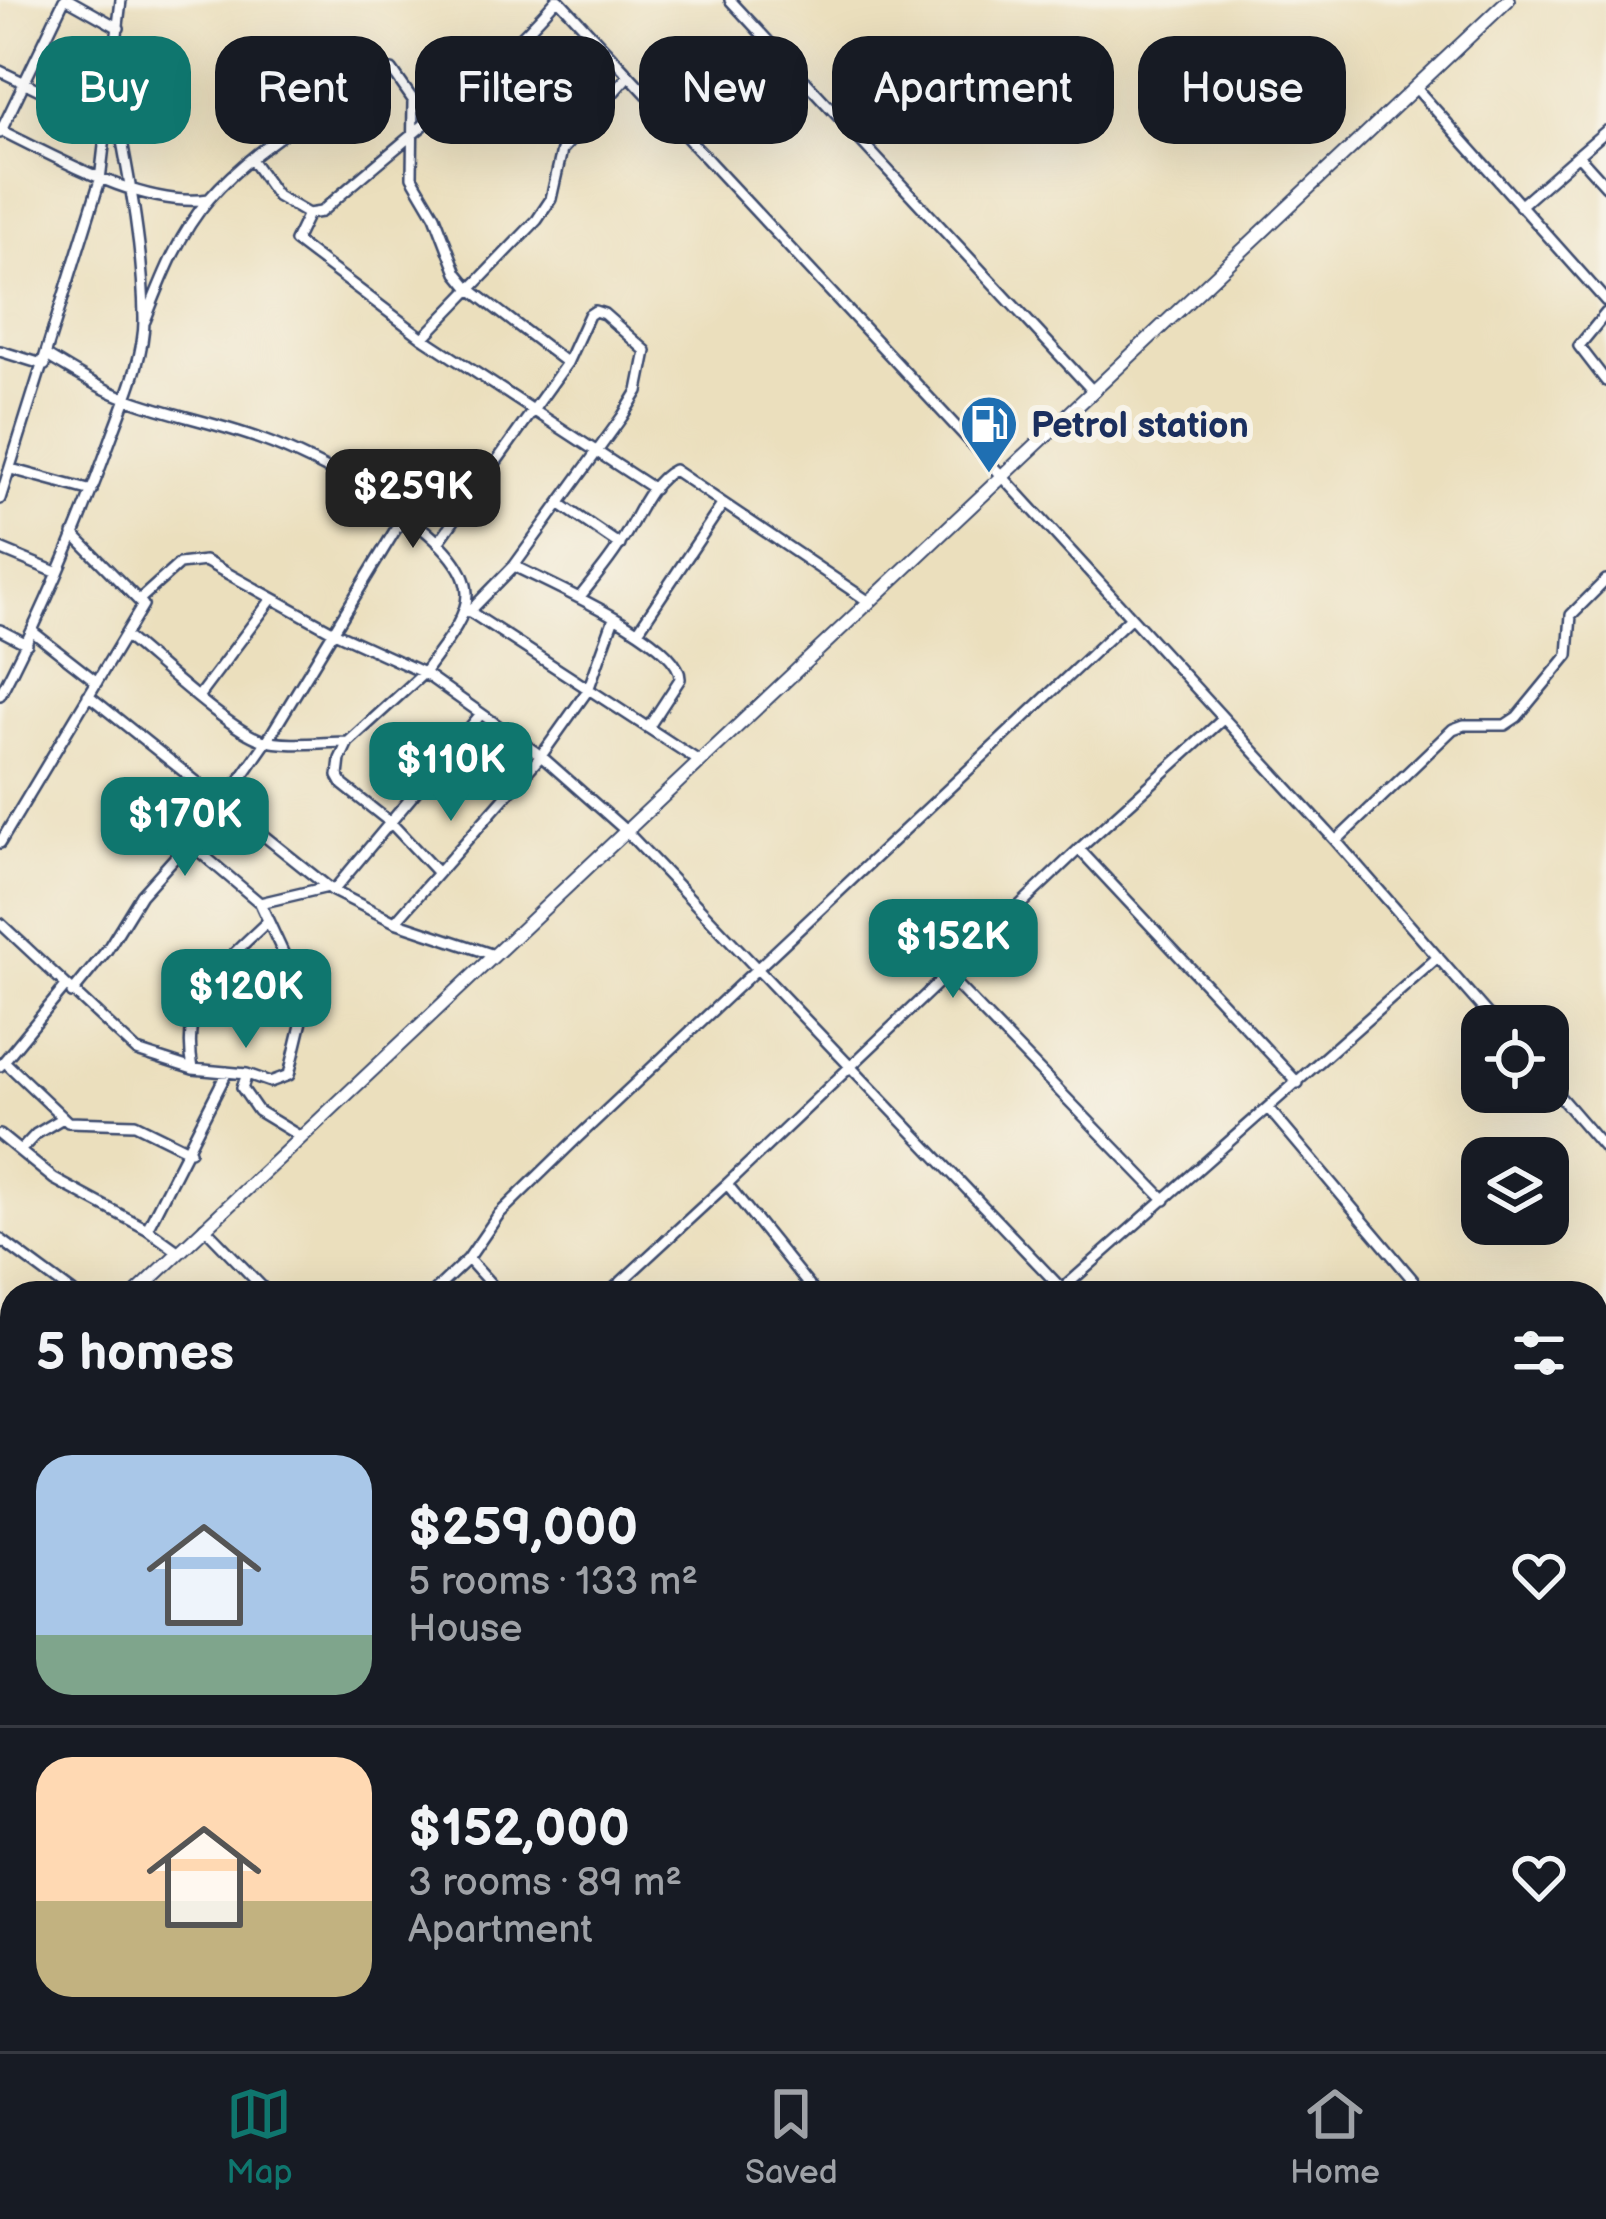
<!DOCTYPE html>
<html lang="en">
<head>
<meta charset="utf-8">
<style>
  body { margin:0; font-family:"Balsamiq Sans",sans-serif; background:#242831; color:#f1f3f6; height:100vh; display:flex; flex-direction:column; font-size:45px; white-space:nowrap }
  * { box-sizing:border-box; margin:0 }
  p { font-size:39px; color:#9ea1a6 }
  .icon { flex:none; width:66px; height:66px; fill:none; stroke:currentColor; stroke-width:2; stroke-linecap:round; stroke-linejoin:round }
  .map { position:relative; flex:1; overflow:hidden }
  .drawer { position:absolute; left:0px; top:1281px; width:1608px; height:771px; display:flex; flex-direction:column; background:#171b24; border-radius:36px 36px 0 0; box-shadow:0 12px 48px #0002 }
  .drawer>* { flex:none }
  .hud { position:absolute; left:36px; top:36px; width:1536px; height:108px; display:flex; gap:24px }
  .fabs { position:absolute; left:1461px; top:1005px; display:grid; gap:24px }
  .fabs a { display:grid; place-items:center; width:108px; height:108px; border-radius:24px; background:#171b24; box-shadow:0 12px 48px #0002; font-size:60px }
  .price { position:absolute; translate:-50% -102px; padding:0 27px; border-radius:24px; background:#0f766e; color:#fff; font-size:39px; line-height:78px; filter:drop-shadow(0 3px 6px #0008) }
  .price::after { content:''; position:absolute; left:50%; top:72px; width:36px; height:27px; margin-left:-18px; background:inherit; clip-path:polygon(0 0,100% 0,50% 100%) }
  .price.current { background:#222; color:#fff }
  ul { padding:0; list-style:none }
  li { display:flex; align-items:center; gap:36px; height:300px; padding:0 36px }
  li+li { border-top:3px solid #363941 }
  li span { display:grid; place-items:center; flex:none; width:336px; height:240px; border-radius:36px; color:#555 }
  li>.icon { margin-inline-start:auto }
  span .icon { width:144px; height:144px; fill:#fffc; stroke-width:1 }
  li b { font-size:51px }
  h2 { display:flex; justify-content:space-between; align-items:center; height:144px; padding:0 36px; font-size:51px }
  .pill { padding:0 42px; border-radius:36px; background:#171b24; box-shadow:0 12px 48px #0002; font-size:42px; line-height:108px }
  .pill.current { background:#0f766e; color:#fff }
  .dock { display:flex; justify-content:space-around; align-items:center; height:168px; border-top:3px solid #363941; background:#171b24; font-size:33px; color:#9ea1a6 }
  .dock a { display:grid; justify-items:center; gap:6px }
  .dock .current { color:#0f766e }
  .map>svg:first-child { display:block }
</style>
</head>
<body>
<div class="map">
<svg width="1606" height="2051" viewBox="0 0 1606 2051">
  <rect width="100%" height="100%" fill="#f7f3e8"/>
  <filter id="ink" filterUnits="userSpaceOnUse"><feTurbulence type="fractalNoise" baseFrequency=".00833" numOctaves="2"/><feDisplacementMap in="SourceGraphic" scale="24" xChannelSelector="R" yChannelSelector="G"/><feConvolveMatrix kernelMatrix="1 2 1 2 8 2 1 2 1" color-interpolation-filters="sRGB"/></filter>
  <filter id="wash" filterUnits="userSpaceOnUse"><feTurbulence type="fractalNoise" baseFrequency=".004" numOctaves="4" result="noise"/><feDisplacementMap in="SourceGraphic" scale="48" xChannelSelector="R" yChannelSelector="G"/><feGaussianBlur stdDeviation="2.7" result="paint"/><feColorMatrix in="noise" values="0 0 0 0 0 0 0 0 0 0 0 0 0 0 0 0 0 1.4 0 .05"/><feComposite in="paint" operator="in"/></filter>
  <g filter="url(#wash)">
    <rect width="100%" height="100%" fill="#ebdfbd"/>
  </g>
  <g filter="url(#ink)">
    <g fill="none" stroke-linecap="round" stroke-linejoin="round">
      <g stroke="#3a496c" stroke-width="14">
        <path id="minor" d="M69,0l50,28
          M556,0c-70,80 -155,141 -235,212l-13,2 -13,27 128,97 231,151
          M559,0l443,476 334,365 162,185
          M730,0l362,390
          M0,71l108,52
          M1415,87l191,214
          M0,130c57,28 145,79 209,69
          M0,133l64,-133
          M1578,155l28,-24
          M251,159l26,37 31,18
          M1520,206l58,-51 28,31
          M1606,313l-27,33 27,35
          M145,321c17,-43 33,-86 64,-122 45,-52 108,-85 160,-127l23,-2 21,30 -1,77 23,39 22,57 13,16 97,74
          M423,338l114,-118 14,-21 11,-49 67,-75
          M0,351l45,14
          M47,356c26,15 53,33 81,43 43,16 89,24 132,40 51,18 205,92 207,154 1,26 -29,59 -43,80l117,83 85,75 436,458
          M11,469l81,22
          M0,499l100,-319 21,-180
          M560,504l60,41
          M438,543l129,-180 22,-48 6,-4 9,3 42,37 -8,40 -16,26 -108,149 -45,46
          M0,549l58,24
          M514,566c33,17 168,75 166,113l-32,49
          M579,598c14,-18 30,-36 42,-56 15,-22 28,-60 53,-72l194,131
          M467,610l232,151
          M0,630l27,14
          M638,631l84,-126
          M33,632l64,50
          M125,636c30,24 104,94 137,104 26,7 60,2 86,2l76,-69 -90,-41 -129,-71 -26,3 -39,35
          M0,695c44,-84 81,-173 113,-262 13,-35 32,-79 31,-116 -1,-76 -18,-154 -32,-229
          M88,695l245,196 62,31 99,33
          M198,697l73,-97
          M348,742l-8,17 -2,17 5,9 48,38 47,50
          M1336,841l117,-112 11,-4h41l12,-8 51,-62 3,-40 35,-35
          M0,843l143,-238 -70,-71
          M189,843l71,60 26,56 16,62 -13,54 -19,7 -23,-8
          M1079,849l219,234
          M333,891l148,-177
          M260,903l68,-16
          M395,922l146,-166 47,-66 26,-72
          M0,923l137,128 56,18 54,5 -5,14 16,23 43,26
          M947,975l218,225
          M72,993l35,-43 34,-55 82,-91 44,-63 138,-227
          M4,1061l64,61 67,2 55,27
          M0,1066l65,-79
          M193,1069c-14,-73 28,-103 75,-148
          M1548,1083l58,67
          M1268,1108l156,185
          M0,1135l54,44 93,50 32,23
          M20,1151l16,-17 27,-16
          M204,1227l64,66
          M147,1229l80,-157
          M0,1239l73,54
          M468,1259l31,34
          M1060,1291l378,-334
          M432,1293l36,-34 31,-45 78,-76 552,-519
          M609,1293l118,-109
          M815,1293l-88,-109 352,-335 143,-129
          M1596,1491l10,11
          M1596,1519l10,-13
          M0,1520l12,7
          M0,1588l12,-19
          M0,1708l12,7
          M0,1747l12,-19
          M0,1888l12,-21
          M1596,2030l10,4
          M0,2031l12,5
          M23,2040l27,11
          M214,2040l12,11
          M419,2040l23,11
          M1218,2040l6,11
          M115,2051l14,-11
          M352,2051l7,-11
          M491,2051l5,-11
          M574,2051l6,-11
          M846,2051v-11
          M1034,2051l21,-11
          M1130,2051l11,-11
          M1240,2051l11,-11
          M1491,2051l3,-11"/>
      </g>
      <g stroke="#3a496c" stroke-width="16">
        <path id="major" d="M136,1293l1372,-1293
          M0,1421l12,-11"/>
      </g>
      <use href="#minor" stroke="#fff" stroke-width="9"/>
      <use href="#major" stroke="#fff" stroke-width="12"/>
    </g>
  </g>
  <defs>
    <g id="fuel-pin" transform="scale(3)"><path d="M0 17L-7.5 6A9.5 9.5 0 1 1 7.5 6Z" fill="#1f6fb2" stroke="#f7f3e8"/><path d="M-5.5-6h7V0h2V4h1.3V-2.5L3-4.5l.8-.8L6-3V5H2.5V1h-1V6h-7ZM-4.2-4.7v3.2H.2V-4.7Z" fill="#fff"/></g>
  </defs>
  <g fill-rule="evenodd">
    <use href="#fuel-pin" x="989" y="424"/>
  </g>
  <g text-anchor="middle" stroke-width="12" stroke-linejoin="round" paint-order="stroke">
    <g font-size="36" font-weight="bold" fill="#1b2f5e" stroke="#f7f3e8" text-anchor="start">
      <text x="1031" y="437">Petrol station</text>
    </g>
  </g>
</svg>
<div class="fabs">
<a><svg class="icon" aria-label="locate" viewBox="0 0 24 24"><circle cx="12" cy="12" r="6"/><path d="M12 2v4M12 18v4M2 12h4M18 12h4"/></svg></a>
<a><svg class="icon" aria-label="layers" viewBox="0 0 24 24"><path d="M12 4l9 5-9 5-9-5zM3 14l9 5 9-5"/></svg></a>
</div>
<b class="price current" style="left:413px;top:551px">$259K</b>
<b class="price" style="left:451px;top:824px">$110K</b>
<b class="price" style="left:185px;top:879px">$170K</b>
<b class="price" style="left:953px;top:1001px">$152K</b>
<b class="price" style="left:246px;top:1051px">$120K</b>
<div class="hud">
<a class="pill current">Buy</a>
<a class="pill">Rent</a>
<a class="pill">Filters</a>
<a class="pill">New</a>
<a class="pill">Apartment</a>
<a class="pill">House</a>
</div>
<section class="drawer">
<h2>5 homes<svg class="icon" aria-label="filters" viewBox="0 0 24 24"><path d="M4 7h16M4 17h16"/><circle cx="9" cy="7" r="2"/><circle cx="15" cy="17" r="2"/></svg></h2>
<ul>
<li><span style="background:linear-gradient(#a9c7e8 75%,#7fa58c 0)"><svg class="icon" aria-label="home" viewBox="0 0 24 24"><path d="M3 11l9-7 9 7M6 9v11h12V9"/></svg></span><div><b>$259,000</b><p>5 rooms · 133 m²</p><p>House</p></div><svg class="icon" aria-label="heart" viewBox="0 0 24 24"><path d="M12 20l-8-8c-3-5 5-10 8-4 3-6 11-1 8 4z"/></svg></li>
<li><span style="background:linear-gradient(#ffd9b3 60%,#c2b280 0)"><svg class="icon" aria-label="home" viewBox="0 0 24 24"><path d="M3 11l9-7 9 7M6 9v11h12V9"/></svg></span><div><b>$152,000</b><p>3 rooms · 89 m²</p><p>Apartment</p></div><svg class="icon" aria-label="heart" viewBox="0 0 24 24"><path d="M12 20l-8-8c-3-5 5-10 8-4 3-6 11-1 8 4z"/></svg></li>
</ul>
</section>
</div>
<nav class="dock">
<a class="current"><svg class="icon" aria-label="map" viewBox="0 0 24 24"><path d="M3 6l6-2 6 2 6-2v14l-6 2-6-2-6 2zM9 4v14M15 6v14"/></svg>Map</a>
<a><svg class="icon" aria-label="saved" viewBox="0 0 24 24"><path d="M7 4h10v16l-5-4-5 4z"/></svg>Saved</a>
<a><svg class="icon" aria-label="home" viewBox="0 0 24 24"><path d="M3 11l9-7 9 7M6 9v11h12V9"/></svg>Home</a>
</nav>
</body>
</html>
